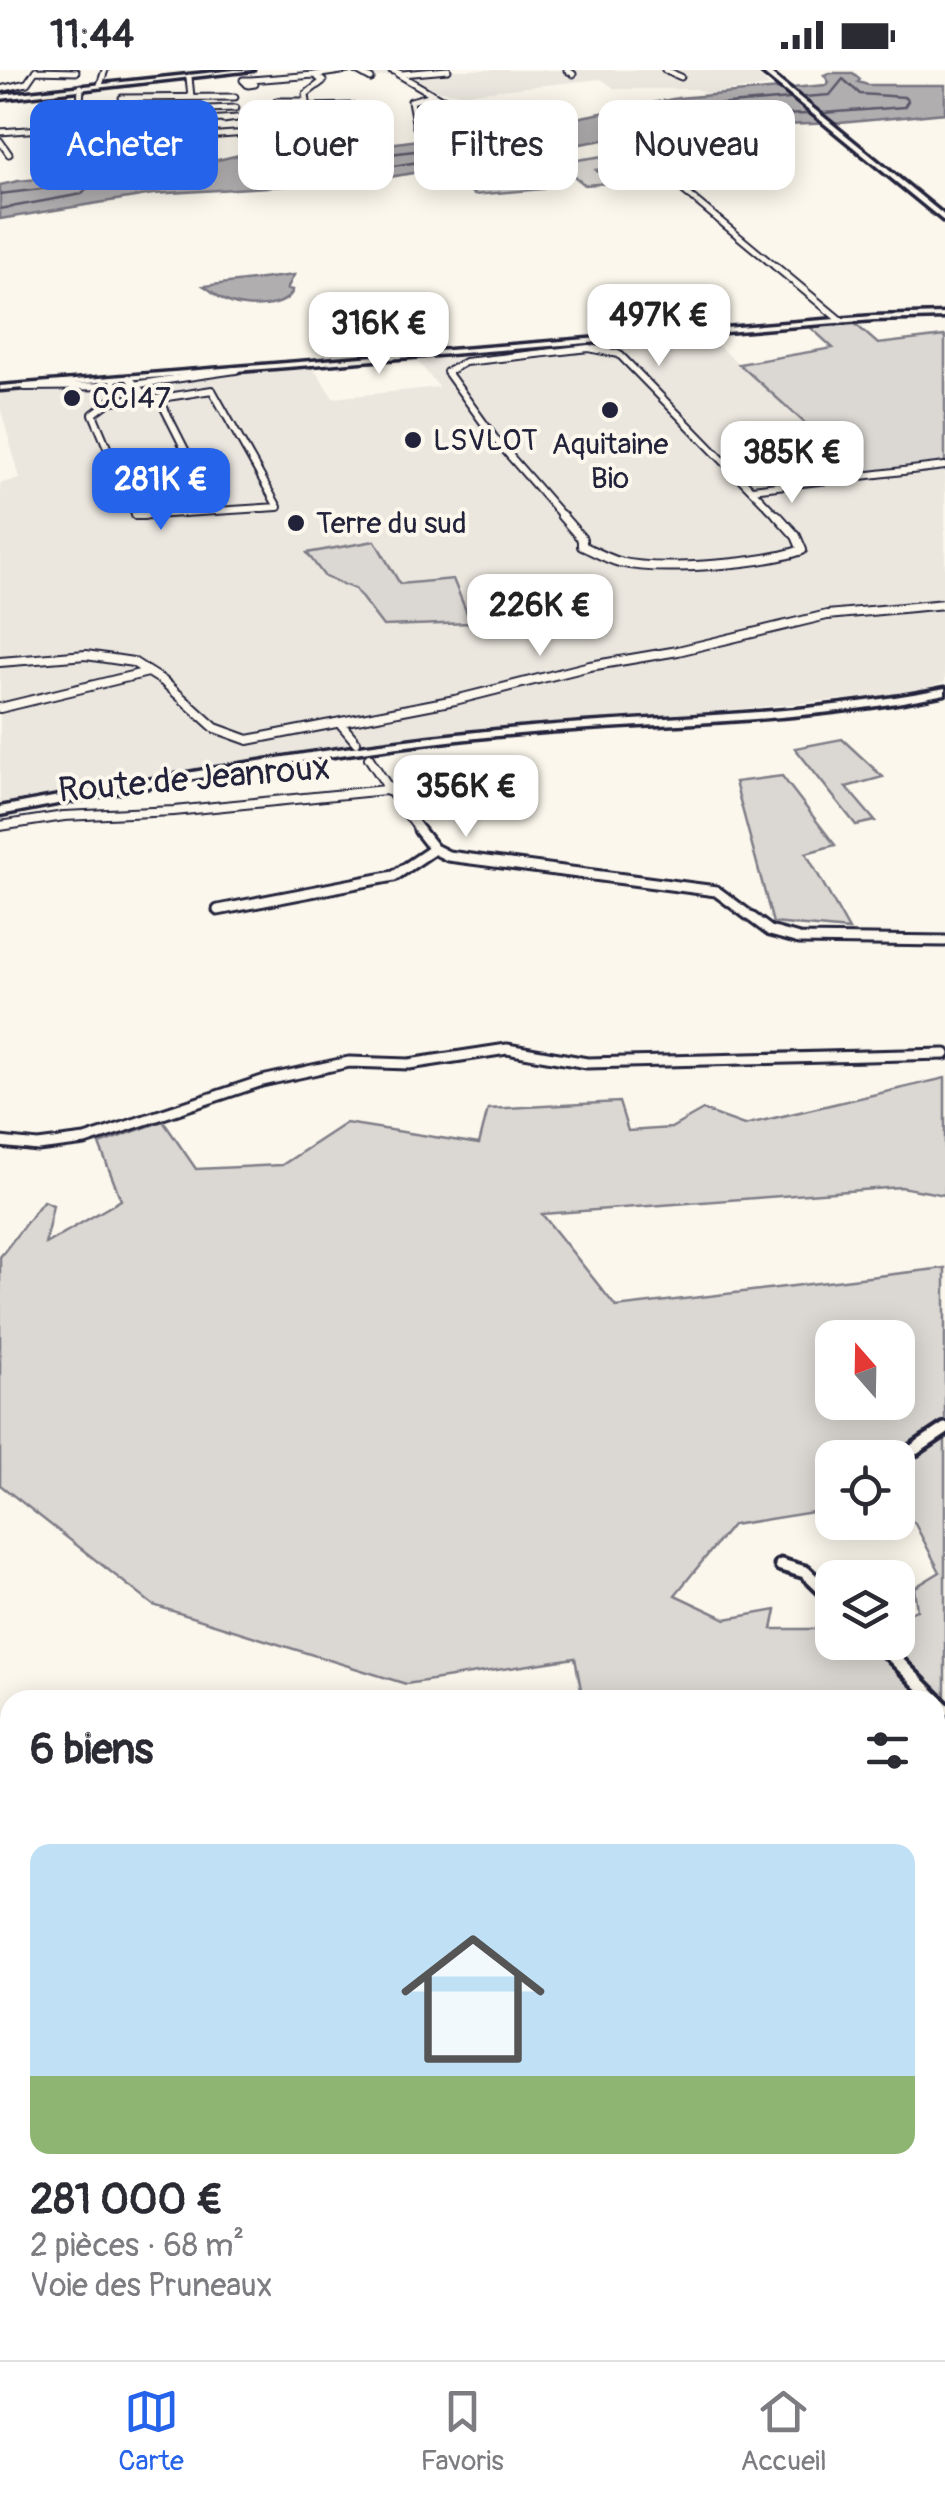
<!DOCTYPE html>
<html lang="fr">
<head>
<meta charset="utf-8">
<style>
  body { margin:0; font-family:Pangolin,sans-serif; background:#f2f2f3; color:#2b2b33; height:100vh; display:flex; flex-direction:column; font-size:38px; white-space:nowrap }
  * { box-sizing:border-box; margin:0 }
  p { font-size:32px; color:#7c7c81 }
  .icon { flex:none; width:55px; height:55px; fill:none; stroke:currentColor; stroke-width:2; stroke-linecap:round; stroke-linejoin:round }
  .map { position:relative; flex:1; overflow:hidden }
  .sheet { position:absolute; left:0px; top:1620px; width:945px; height:670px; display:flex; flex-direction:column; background:#fff; border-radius:30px 30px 0 0; box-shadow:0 5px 25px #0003 }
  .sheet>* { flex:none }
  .hud { position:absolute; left:30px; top:30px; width:885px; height:90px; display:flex; gap:20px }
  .needle { width:65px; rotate:340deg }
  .tools { position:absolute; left:815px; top:1250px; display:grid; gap:20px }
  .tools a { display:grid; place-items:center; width:100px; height:100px; border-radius:20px; background:#fff; box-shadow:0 5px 25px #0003; font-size:50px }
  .price { position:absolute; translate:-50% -85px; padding:0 22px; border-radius:20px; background:#fff; color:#222; font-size:32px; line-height:65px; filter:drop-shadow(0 2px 5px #0008) }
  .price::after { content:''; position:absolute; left:50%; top:60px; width:30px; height:22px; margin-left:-15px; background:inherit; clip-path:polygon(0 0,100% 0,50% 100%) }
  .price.active { background:#2563eb; color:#fff }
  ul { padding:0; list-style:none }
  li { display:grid; align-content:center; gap:20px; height:530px; padding:0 30px }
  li+li { border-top:2px solid #e1e1e2 }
  li span { display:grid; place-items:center; height:310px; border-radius:20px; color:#555 }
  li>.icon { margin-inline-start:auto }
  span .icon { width:180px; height:180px; fill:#fffc; stroke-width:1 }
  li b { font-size:42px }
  h2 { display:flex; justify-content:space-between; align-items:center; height:120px; padding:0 30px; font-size:42px }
  .tag { padding:0 35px; border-radius:20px; background:#fff; box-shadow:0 5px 25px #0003; font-size:35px; line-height:90px }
  .tag.active { background:#2563eb; color:#fff }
  .status { display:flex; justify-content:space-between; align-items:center; height:70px; padding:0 50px; background:#fff; direction:ltr }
  .status svg { height:28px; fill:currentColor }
  .tab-bar { display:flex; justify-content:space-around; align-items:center; height:140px; border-top:2px solid #e1e1e2; background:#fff; font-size:28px; color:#7c7c81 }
  .tab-bar a { display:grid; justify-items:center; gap:5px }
  .tab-bar .active { color:#2563eb }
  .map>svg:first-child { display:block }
</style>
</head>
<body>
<div class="status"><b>11:44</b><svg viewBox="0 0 49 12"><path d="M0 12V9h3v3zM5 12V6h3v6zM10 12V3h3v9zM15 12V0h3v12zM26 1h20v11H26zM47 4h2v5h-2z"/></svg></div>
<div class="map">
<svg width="945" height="2290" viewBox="0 0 945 2290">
  <rect width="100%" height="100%" fill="#fbf7ec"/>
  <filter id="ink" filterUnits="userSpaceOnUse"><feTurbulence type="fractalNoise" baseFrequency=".01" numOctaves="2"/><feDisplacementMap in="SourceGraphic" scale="20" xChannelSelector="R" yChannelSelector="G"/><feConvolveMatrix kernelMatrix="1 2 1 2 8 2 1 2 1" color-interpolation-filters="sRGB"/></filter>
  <g filter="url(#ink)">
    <path fill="#ebe7df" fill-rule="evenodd" d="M301,0h452l16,16 -62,8 -10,-5h-82l-14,-10 -138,15 -50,-7 -18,-12 -27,3 -11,-8 -50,4z
      M705,264l161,143 79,-9v214l-35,11 -569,53 -341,64v-327l20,-4 -20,-72v-17l312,-24 21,32 106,-11 -25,-30zM308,483l92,31 70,38 -87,4 -28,-37 -30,-12z"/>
    <path fill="#dbd8d3" stroke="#7e7d87" stroke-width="2.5" fill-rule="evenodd" d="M637,81l5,3 -1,10 -45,6 13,13 -24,2 -16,-13 -39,4 12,13 -68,6 -17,-17z
      M853,252l25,22 67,-8v132l-79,10 -127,-114 94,-16 -25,-23z
      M375,471l25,43 53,-5 18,44 -88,3 -28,-37 -30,-12 -18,-24z
      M842,669l41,38 -37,10 29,34 -19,4 -61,-77z
      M782,706l53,69 -29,8 43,77 -76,-7 -38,-141z
      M945,1008v117l-44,-8 -359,27 74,93 329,-39v508h-10v-76h-352l-8,-42 -169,26 -253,-79 -153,-120v-228l43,-56 10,4 -8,39 76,-44 -22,-56 64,-23 33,48 86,-4 64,-42 133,21 9,-35 131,-7 9,29 43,-3 32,-18 41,15zM832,1268h66v64h-66zM832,1388h66v61l16,3 26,50 -26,16 3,22 -19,7v25h-66v-13h-60l4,-19 -50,9 -51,-24 57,-70 100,-16z
      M256,2280h668l-1,10h-673z"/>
    <path fill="#b1aeb0" stroke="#787681" stroke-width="2.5" d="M830,3h23l7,6 -2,3 10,3h77v28l-105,10 -173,6 -300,52 -214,13 -153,25v-34l18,-4 187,-18 34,-8 29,3 34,-10 72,-2 192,-26 112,-22 148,-13 3,-3 -5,-7z
      M294,205l-7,14 6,1c-7,19 -44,19 -62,13 -14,-5 -17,-11 -27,-17z"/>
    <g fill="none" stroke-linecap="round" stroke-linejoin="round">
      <path stroke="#5b5a6a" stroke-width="2.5" d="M804,27l26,-2 13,-16 17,15 44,3 4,4 -4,6 -81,6
        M790,29l-111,9 -6,6 6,4 130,-4
        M455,76l6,4 -4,6 -103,16 -72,4 -5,-4 2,-5 21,-9 74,-2z
        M0,124l82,-10 4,5 -4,5 -82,15"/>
      <g stroke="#22223b" stroke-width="9">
        <path id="street-far5" d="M355,0l16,9
          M391,0l11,4 46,-4
          M567,0l6,4
          M665,0l16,7
          M35,1l41,1
          M398,4l43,25 50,3
          M189,7l2,20
          M243,10h8l4,4 -7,1z
          M251,10l63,-5
          M100,15l5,-15
          M81,17l-2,33 58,-2v8
          M0,19l27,-6 9,-13
          M122,28l113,-1
          M277,31h29
          M122,37h13v-9
          M307,37l46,-1
          M207,39l29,-1
          M176,43h31
          M278,47h30
          M207,50l30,-2 -14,2
          M415,54l65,-10 -4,-10
          M177,56l30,-2
          M310,56l-4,-32 17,-13 -9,-6 34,-5
          M416,57l-5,-26 18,-5
          M0,62l56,-4 1,18 324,-22
          M654,69l-8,16 2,6 130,108
          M0,71l9,13"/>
      </g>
      <g stroke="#22223b" stroke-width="10">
        <path id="street-far4" d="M775,196l65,54
          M129,308l15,16 18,10 45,89 -78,9
          M113,310l4,16 -24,18 43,102 142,-9 -66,-117 -57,9
          M25,317l101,-1 110,-16
          M113,331l35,-5
          M752,419l193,-23
          M564,448l-68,-78 -49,-68 18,-10 124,-14 30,6 160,164"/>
      </g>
      <g stroke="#22223b" stroke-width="12">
        <path id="street-far3" d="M136,445h8
          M561,445l21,24v7c12,5 24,12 37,16 40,10 144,2 183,-12l-6,-14 -19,-21
          M0,592l86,-7 47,7 30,19 52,47 33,12 207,-40 135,-34 88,-15 149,-36 118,-11
          M0,638l148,-36
          M340,653l16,19
          M369,688l22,34
          M0,756l64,-10 110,-5 211,-21 6,2 30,40"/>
      </g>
      <g stroke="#22223b" stroke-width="15">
        <path id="street-far2" d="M419,760l15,19 14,7 268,35 54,40 29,8 146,2
          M218,840l176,-34 40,-27
          M0,1072l38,4 47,-6 177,-59 87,-19 60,2 98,-15 80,14 358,-9"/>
      </g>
      <g stroke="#22223b" stroke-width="19">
        <path id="street-far1" d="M915,1379l30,-20
          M781,1495l24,7 27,26
          M878,1572l67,67"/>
      </g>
      <g stroke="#22223b" stroke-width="21">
        <path id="street" d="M935,2020l10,-5
          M0,2119l10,3"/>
      </g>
      <g stroke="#22223b" stroke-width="7">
        <path id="secondary" d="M235,0h18l-253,29v-4z
          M945,244v4l-71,2 -874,70v-4l874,-70z"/>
      </g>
      <g stroke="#22223b" stroke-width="7">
        <path id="primary" d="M759,0h7l179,146v6z
          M945,618v6c-137,29 -275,28 -414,39 -179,15 -355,48 -531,82v-8c176,-33 352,-65 531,-80 139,-12 277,-11 414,-39z"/>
      </g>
      <use href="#street-far5" stroke="#fbf7ec" stroke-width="5"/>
      <use href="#street-far4" stroke="#fbf7ec" stroke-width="6"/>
      <use href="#street-far3" stroke="#fbf7ec" stroke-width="8"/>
      <use href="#street-far2" stroke="#fbf7ec" stroke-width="9"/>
      <use href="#street-far1" stroke="#fbf7ec" stroke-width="11"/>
      <use href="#street" stroke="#fbf7ec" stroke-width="14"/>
      <use href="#secondary" fill="#fbf7ec" fill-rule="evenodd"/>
      <use href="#primary" fill="#fbf7ec" fill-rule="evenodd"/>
    </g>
  </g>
  <g fill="#22223b" stroke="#fbf7ec" stroke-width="4">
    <circle cx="72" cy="328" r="10"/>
    <circle cx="610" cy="340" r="10"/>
    <circle cx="413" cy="370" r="10"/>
    <circle cx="296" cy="453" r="10"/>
  </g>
  <g text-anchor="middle" stroke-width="8" stroke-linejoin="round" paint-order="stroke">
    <g font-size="30" fill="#22223b" stroke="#fbf7ec" text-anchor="start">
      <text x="92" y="338">CCI47</text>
      <text x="433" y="380">LSVLOT</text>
      <text x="610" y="384" text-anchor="middle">Aquitaine<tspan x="610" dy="34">Bio</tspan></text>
      <text x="316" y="463">Terre du sud</text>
    </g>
    <g font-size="35" fill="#22223b" stroke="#fbf7ec">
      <text transform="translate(194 708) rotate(-5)" y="12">Route de Jeanroux</text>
    </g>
  </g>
</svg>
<div class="tools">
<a><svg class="needle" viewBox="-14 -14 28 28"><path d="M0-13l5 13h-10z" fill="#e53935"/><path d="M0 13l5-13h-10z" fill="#7c7c81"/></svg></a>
<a><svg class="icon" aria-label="locate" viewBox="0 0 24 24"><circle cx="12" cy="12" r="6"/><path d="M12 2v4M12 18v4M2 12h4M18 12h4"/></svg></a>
<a><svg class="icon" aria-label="layers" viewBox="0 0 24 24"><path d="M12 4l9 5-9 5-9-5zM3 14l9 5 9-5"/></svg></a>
</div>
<b class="price" style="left:659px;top:299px">497K €</b>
<b class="price" style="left:379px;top:307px">316K €</b>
<b class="price" style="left:792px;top:436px">385K €</b>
<b class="price active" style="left:161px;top:463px">281K €</b>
<b class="price" style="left:540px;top:589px">226K €</b>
<b class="price" style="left:466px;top:770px">356K €</b>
<div class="hud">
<a class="tag active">Acheter</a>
<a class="tag">Louer</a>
<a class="tag">Filtres</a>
<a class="tag">Nouveau</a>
</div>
<section class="sheet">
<h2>6 biens<svg class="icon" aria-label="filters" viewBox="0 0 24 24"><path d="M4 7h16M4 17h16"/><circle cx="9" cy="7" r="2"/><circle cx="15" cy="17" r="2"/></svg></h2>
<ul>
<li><span style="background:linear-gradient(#bfe0f5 75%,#8fb573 0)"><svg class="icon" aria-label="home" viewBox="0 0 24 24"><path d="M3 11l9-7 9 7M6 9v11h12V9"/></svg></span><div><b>281 000 €</b><p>2 pièces · 68 m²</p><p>Voie des Pruneaux</p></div></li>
</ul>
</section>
</div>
<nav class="tab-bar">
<a class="active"><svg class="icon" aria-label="map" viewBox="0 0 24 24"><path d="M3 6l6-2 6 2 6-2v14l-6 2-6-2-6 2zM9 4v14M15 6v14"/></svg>Carte</a>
<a><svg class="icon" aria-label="saved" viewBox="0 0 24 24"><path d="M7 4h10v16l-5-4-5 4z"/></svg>Favoris</a>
<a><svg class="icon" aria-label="home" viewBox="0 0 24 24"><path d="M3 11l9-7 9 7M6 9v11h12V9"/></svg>Accueil</a>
</nav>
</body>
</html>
